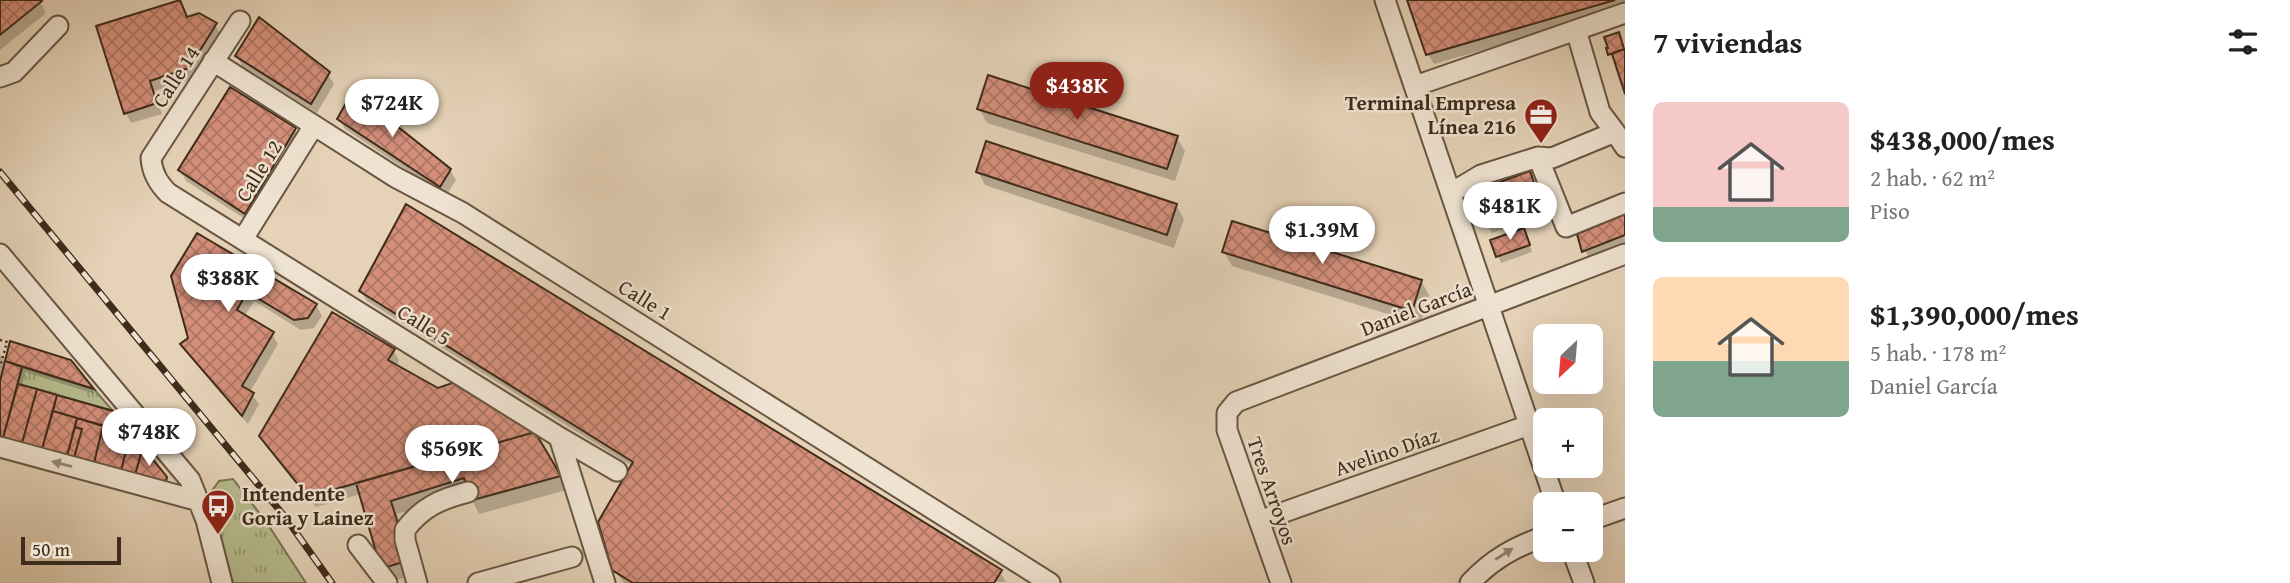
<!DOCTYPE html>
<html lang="es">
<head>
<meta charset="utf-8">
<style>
  body { margin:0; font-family:"Gentium Book Plus",serif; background:#f6f6f6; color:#222; height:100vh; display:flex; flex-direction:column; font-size:26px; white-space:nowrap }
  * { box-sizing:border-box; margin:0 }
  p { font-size:23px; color:#767676 }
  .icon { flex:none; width:38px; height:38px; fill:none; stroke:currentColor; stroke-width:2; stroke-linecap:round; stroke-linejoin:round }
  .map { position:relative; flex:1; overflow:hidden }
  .sheet { display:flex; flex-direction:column; background:#fff; width:665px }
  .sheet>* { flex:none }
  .needle { width:46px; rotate:206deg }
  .fabs { position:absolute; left:1533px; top:324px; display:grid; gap:14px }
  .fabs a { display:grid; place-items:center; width:70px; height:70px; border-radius:10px; background:#fff; box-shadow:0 7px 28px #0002; font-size:35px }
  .scale { position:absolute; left:21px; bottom:18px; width:100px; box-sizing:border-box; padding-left:7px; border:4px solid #3f2c1b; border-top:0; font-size:19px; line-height:24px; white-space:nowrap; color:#3f2c1b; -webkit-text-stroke:5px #eee2d0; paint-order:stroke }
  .price { position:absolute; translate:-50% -60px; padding:0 16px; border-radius:24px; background:#fff; color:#222; font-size:23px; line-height:46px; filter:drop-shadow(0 2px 4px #0008) }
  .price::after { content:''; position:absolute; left:50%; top:42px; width:21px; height:16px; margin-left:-10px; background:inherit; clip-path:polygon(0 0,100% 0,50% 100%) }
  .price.active { background:#8f2418; color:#fff }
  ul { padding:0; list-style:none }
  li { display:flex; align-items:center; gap:21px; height:175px; padding:0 28px }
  li span { display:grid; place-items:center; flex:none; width:196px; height:140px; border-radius:10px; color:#555 }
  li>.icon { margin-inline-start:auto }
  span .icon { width:84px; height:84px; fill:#fffc; stroke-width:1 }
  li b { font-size:30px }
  h2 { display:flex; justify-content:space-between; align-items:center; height:84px; padding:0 28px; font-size:30px }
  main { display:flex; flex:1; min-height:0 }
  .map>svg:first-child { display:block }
</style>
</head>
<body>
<main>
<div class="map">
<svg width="1625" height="583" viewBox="0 0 1625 583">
  <defs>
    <pattern id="grass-tufts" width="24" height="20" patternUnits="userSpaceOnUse" patternTransform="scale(1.75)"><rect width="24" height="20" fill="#b6bb8d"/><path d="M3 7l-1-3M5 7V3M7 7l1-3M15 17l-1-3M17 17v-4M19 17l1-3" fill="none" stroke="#959872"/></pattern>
    <pattern id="building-cross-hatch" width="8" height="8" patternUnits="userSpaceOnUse" patternTransform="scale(1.75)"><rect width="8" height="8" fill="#d48f7a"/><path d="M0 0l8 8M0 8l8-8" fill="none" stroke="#ad7563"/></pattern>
  </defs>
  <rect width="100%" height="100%" fill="#e5d2b7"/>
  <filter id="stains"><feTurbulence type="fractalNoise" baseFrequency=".00286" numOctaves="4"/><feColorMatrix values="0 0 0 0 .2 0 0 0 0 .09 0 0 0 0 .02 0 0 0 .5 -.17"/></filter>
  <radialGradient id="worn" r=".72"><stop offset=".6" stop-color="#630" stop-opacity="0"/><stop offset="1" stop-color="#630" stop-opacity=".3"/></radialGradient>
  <path fill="url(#grass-tufts)" stroke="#7a7454" stroke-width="2" d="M22,367l72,22 19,22 -95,-27z
    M233,479l34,44 39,60h-73l-24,-88 10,-14z"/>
  <path fill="#0003" d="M0,0h39l7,13 -46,37z
    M1409,0h216v9l-191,55 -6,-10z
    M180,2l8,16 27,7 6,10 -26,43 -41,13 8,23 -31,9 -5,-10z
    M237,56l91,18 6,10 -17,29 -75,-47z
    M979,109l198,29 8,13 -10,30 -188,-58z
    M339,119l111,51 6,10 -10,16 -101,-67z
    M294,129l6,10 -49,84 -65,-42 -6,-11z
    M978,172l198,33 8,14 -10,29 -189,-63z
    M1530,173l16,41 -54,19 -6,-10z
    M1625,216v32l-35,13 -11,-26z
    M1527,237l5,15 -31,11 -9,-21z
    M1224,252l197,29 8,14 -9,29 -188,-58z
    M173,276l143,29 6,11 -8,12 -13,2 -47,-29 -10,16 28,17 6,10 -28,48 9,12 -11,20 -60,-70 -6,-10 9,-5z
    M361,291l639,281 6,10 -382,1 -10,-13 18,-104 -265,-165z
    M12,343l58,18 25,33 -70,-22 -3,15 90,26 57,72 -169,-43v-88l6,11z
    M393,350l6,10 -3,7 42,23 96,43 33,57 -88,24 -10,-21 -72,21 18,60 -24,8 -30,-88 -45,13 -55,-71z"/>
  <path fill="url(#building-cross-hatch)" stroke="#3f2c1b" stroke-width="2" d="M0,0h41l1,1 -42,34z
    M180,0l7,17 12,-4 18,10 -28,45 -39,13 7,22 -33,11 -28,-88z
    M1407,0h208l-189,55z
    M259,17l71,55 -19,32 -76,-48z
    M1619,32l5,17 -16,6 -2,-7h2l-4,-11z
    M1624,49h1v45l-13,-40z
    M988,75l190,61 -11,33 -190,-60z
    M230,87l66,41 -51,86 -67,-44z
    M353,91l98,78 -11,18 -103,-68z
    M986,141l191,63 -10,31 -191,-63z
    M1530,171l11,32 -57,21 -11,-32z
    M406,204l596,366 -8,13h-361l-21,-13 -14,-48 35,-60 -274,-171z
    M1625,214v21l-43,17 -5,-18z
    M1232,221l190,59 -10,31 -190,-59z
    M1524,228l6,17 -34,12 -6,-17z
    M197,233l120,71 -9,14 -14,2 -47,-28 -10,18 37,22 -32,54 12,7 -12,23 -62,-72 8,-6 -17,-62z
    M332,312l63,37 -7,11 50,28 17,-6 80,50 -227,65 -49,-61z
    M10,341l61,19 23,29 -89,-28z
    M5,361l17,6 -19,71 -3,-1v-56z
    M18,384l19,5 -15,54 -19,-5z
    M37,389l20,6 -15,54 -20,-6z
    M57,395l56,16 19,23 -79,-23z
    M53,411l24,7 -10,38 -25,-7z
    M77,418l26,8 -9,37 -20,-5 8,-29 -7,-2z
    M103,426l27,8 -9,37 -27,-8z
    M75,427l7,2 -8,29 -7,-2z
    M535,432l26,44 -92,25 -5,-23 -73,23 18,59 -28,9 -25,-86z
    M130,434l13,13 -8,28 -14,-4z
    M143,447l24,30 -1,5 -31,-7z"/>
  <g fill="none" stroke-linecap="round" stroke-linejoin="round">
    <g stroke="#685642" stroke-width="23">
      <path id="minor" d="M1385,0l171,504
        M240,21l-89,137c1,15 7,25 17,35l391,244 46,146
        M213,61l182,116 68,36 587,370
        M0,77l14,-5 44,-46
        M1415,86l210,-73
        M1615,132l10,15
        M1538,157l28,70 59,-24
        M1451,193l30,-18 57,-18 14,1 63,-26 -15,-20 -24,-82
        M243,239l70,-112
        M0,254l190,226 16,40 16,63
        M559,437l58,34
        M0,447l199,54
        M1591,520l34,-12
        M1259,521l270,-96
        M358,545l29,38
        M1572,550l12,33
        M417,583l-12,-43v-10c17,-23 36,-31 63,-38
        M478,583l94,-26
        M1281,583l-54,-153v-17l9,-11 389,-148
        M1470,583c22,-24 45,-36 75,-47"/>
    </g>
    <path stroke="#3f2c1b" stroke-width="2.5" stroke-dasharray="2 3.5" stroke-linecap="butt" d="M0,340l7,2 -7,25"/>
    <use href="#minor" stroke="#eee2d0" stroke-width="19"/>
    <g stroke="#3f2c1b" stroke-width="7">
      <path id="rail" d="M0,172l285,345 47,66"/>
    </g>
    <use href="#rail" stroke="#eee2d0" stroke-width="4.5" stroke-dasharray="13" stroke-linecap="butt"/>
  </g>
  <defs><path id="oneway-solid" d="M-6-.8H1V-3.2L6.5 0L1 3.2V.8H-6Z" transform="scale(1.75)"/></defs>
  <g fill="#968776">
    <use href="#oneway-solid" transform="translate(62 464) rotate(-165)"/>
    <use href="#oneway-solid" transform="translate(1504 554) rotate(-33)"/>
  </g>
  <defs>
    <g id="office-pin" transform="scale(1.75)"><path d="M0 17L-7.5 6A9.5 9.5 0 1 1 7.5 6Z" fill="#8f2418" stroke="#eee2d0"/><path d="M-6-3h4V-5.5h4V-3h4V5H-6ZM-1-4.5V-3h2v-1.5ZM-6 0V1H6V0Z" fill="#fff"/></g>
    <g id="bus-pin" transform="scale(1.75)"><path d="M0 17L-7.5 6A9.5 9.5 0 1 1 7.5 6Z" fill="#8f2418" stroke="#eee2d0"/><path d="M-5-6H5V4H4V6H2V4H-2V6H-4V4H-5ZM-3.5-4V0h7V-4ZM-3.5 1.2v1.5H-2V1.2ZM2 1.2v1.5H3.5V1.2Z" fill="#fff"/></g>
  </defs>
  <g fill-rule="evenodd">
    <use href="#office-pin" x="1541" y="115"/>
    <use href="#bus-pin" x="218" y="506"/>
  </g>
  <g text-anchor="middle" stroke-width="5" stroke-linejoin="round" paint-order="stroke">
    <g font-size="21" fill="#3f2c1b" stroke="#eee2d0">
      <text transform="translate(176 77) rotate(-57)" y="7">Calle 14</text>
      <text transform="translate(259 171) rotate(-58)" y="7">Calle 12</text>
      <text transform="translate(645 300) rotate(32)" y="7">Calle 1</text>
      <text transform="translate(1416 309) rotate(-21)" y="7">Daniel García</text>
      <text transform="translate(424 325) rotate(32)" y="7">Calle 5</text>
      <text transform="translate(1387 452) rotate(-19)" y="7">Avelino Díaz</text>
      <text transform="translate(1272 491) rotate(71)" y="7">Tres Arroyos</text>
    </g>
    <g font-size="21" font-weight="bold" fill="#3f2c1b" stroke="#eee2d0" text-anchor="end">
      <text x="1516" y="110">Terminal Empresa<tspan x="1516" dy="24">Línea 216</tspan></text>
      <text x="242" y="501" text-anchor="start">Intendente<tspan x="242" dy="24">Goria y Lainez</tspan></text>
    </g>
  </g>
  <rect width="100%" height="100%" filter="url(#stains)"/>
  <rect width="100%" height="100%" fill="url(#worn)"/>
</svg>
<div class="fabs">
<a><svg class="needle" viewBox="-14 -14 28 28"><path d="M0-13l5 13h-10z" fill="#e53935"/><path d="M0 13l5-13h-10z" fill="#767676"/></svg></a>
<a>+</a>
<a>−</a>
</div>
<div class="scale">50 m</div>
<b class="price active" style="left:1077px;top:122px">$438K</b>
<b class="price" style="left:392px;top:139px">$724K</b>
<b class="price" style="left:1510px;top:242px">$481K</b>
<b class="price" style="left:1322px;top:266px">$1.39M</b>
<b class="price" style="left:228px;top:314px">$388K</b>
<b class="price" style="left:149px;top:468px">$748K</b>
<b class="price" style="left:452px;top:485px">$569K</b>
</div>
<section class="sheet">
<h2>7 viviendas<svg class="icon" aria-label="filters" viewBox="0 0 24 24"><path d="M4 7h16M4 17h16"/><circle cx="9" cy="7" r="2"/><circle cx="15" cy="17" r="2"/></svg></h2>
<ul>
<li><span style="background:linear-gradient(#f6c9c9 75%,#7fa58c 0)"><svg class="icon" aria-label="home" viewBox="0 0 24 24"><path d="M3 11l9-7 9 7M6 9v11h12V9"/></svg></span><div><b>$438,000/mes</b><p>2 hab. · 62 m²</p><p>Piso</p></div></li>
<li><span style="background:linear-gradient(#ffd9b3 60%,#7fa58c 0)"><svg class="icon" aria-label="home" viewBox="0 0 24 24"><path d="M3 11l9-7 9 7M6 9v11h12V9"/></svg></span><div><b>$1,390,000/mes</b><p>5 hab. · 178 m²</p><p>Daniel García</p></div></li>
</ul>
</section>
</main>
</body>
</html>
